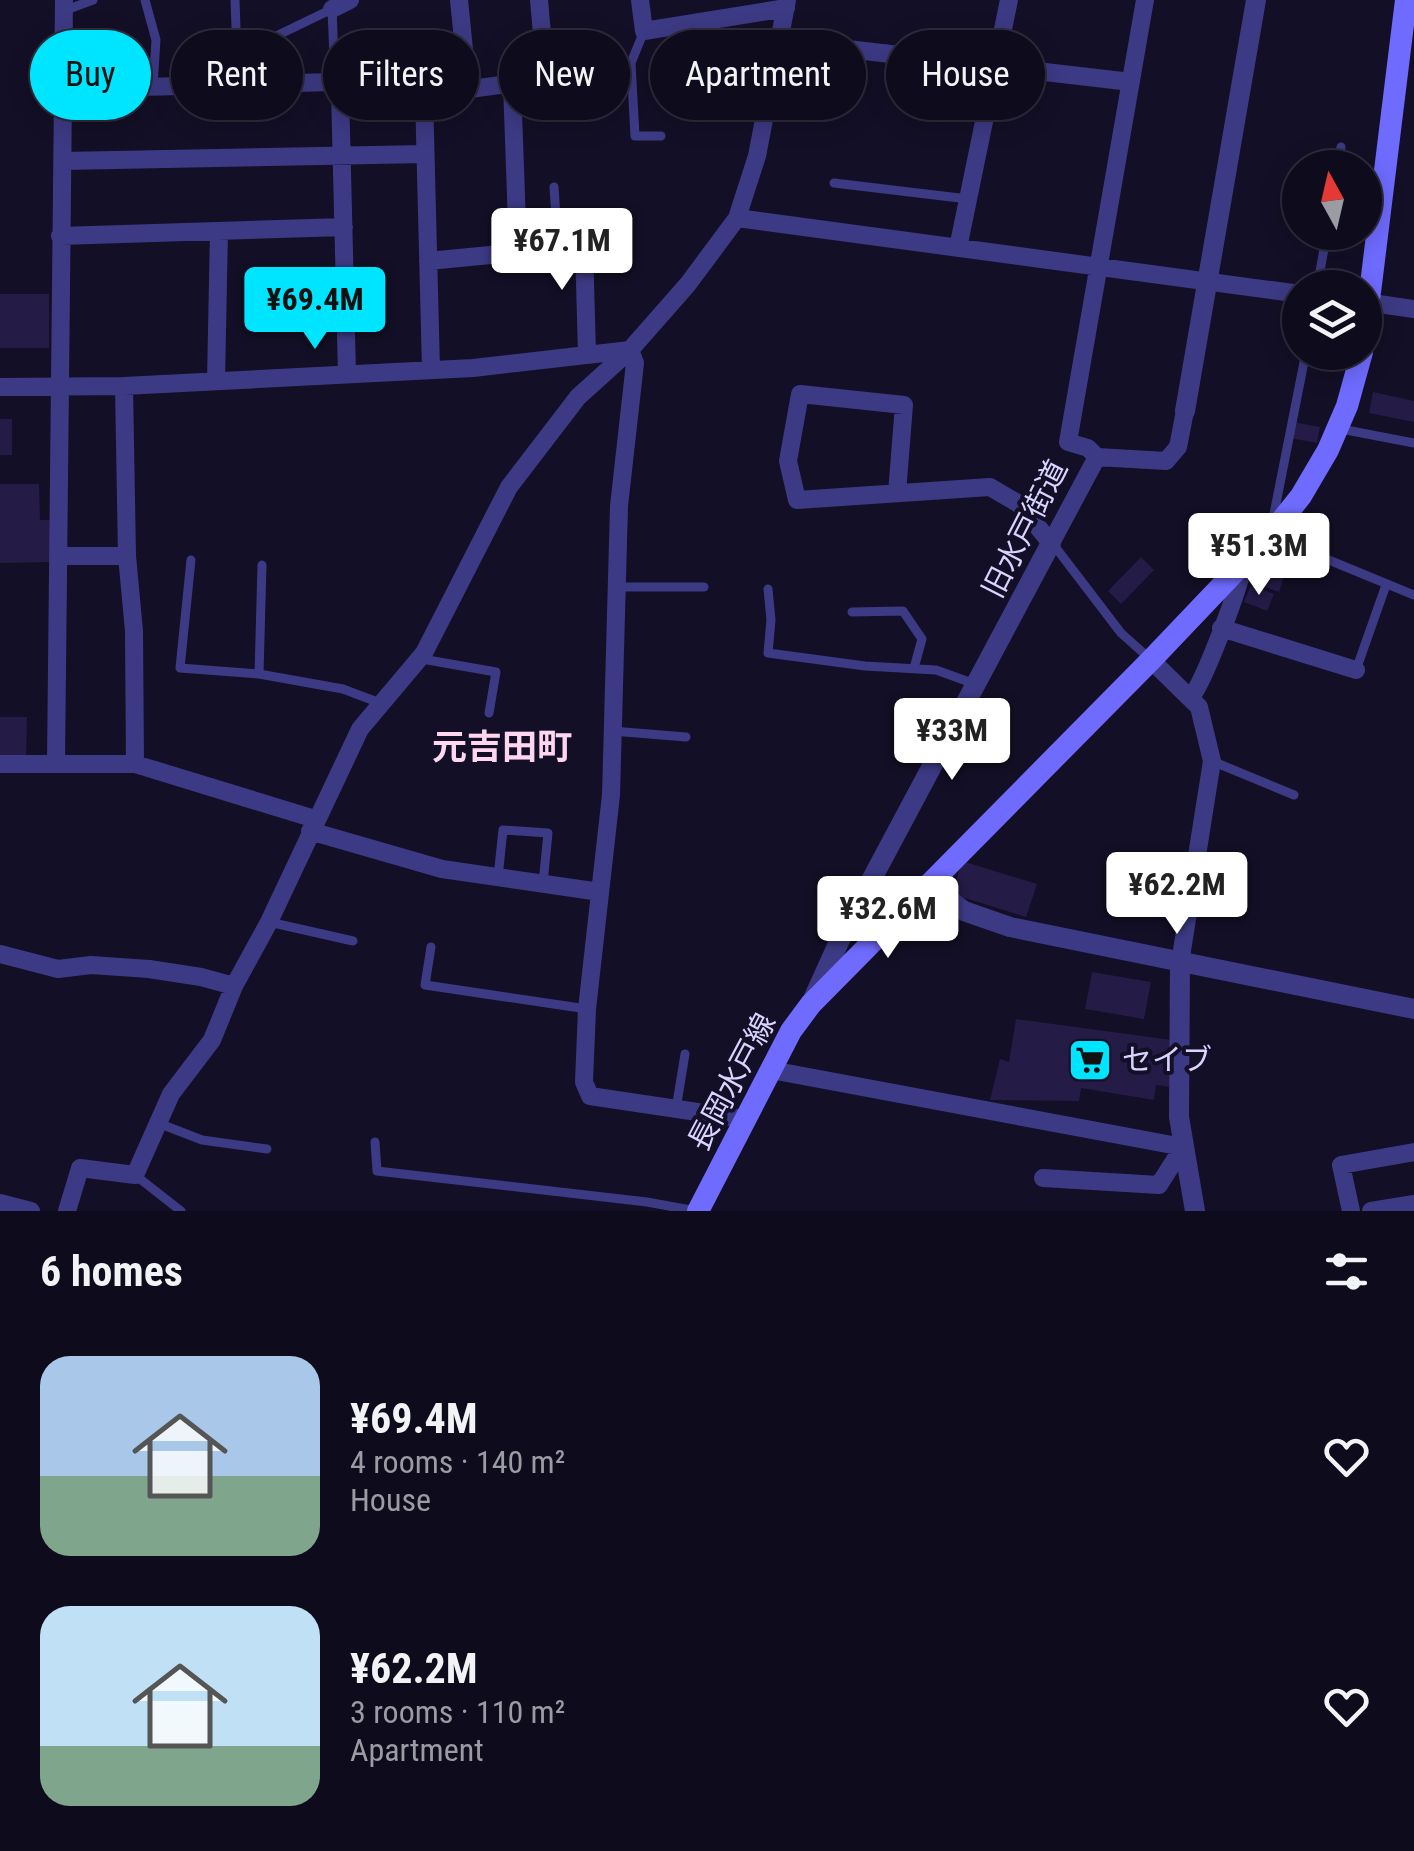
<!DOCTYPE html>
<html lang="en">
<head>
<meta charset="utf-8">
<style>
  body { margin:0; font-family:"Roboto Condensed","Noto Sans JP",sans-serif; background:#171425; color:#f1f3f6; height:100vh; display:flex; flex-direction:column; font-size:38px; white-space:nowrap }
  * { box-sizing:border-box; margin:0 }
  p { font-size:32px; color:#9b9ba3 }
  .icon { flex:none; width:55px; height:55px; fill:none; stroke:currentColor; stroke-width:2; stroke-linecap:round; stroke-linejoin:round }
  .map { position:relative; height:1211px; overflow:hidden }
  .details { display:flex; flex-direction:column; background:#0e0b1c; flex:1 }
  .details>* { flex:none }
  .hud { position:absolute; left:30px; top:30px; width:1355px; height:90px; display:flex; gap:20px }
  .needle { width:65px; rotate:352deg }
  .controls { position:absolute; left:1282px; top:150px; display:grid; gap:20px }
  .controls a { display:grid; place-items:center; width:100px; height:100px; border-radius:50%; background:#0e0b1c; box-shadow:0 5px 25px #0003,0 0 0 2px #2e2b3b; font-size:50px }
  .price { position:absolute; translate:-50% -85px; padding:0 22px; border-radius:10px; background:#fff; color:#222; font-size:32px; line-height:65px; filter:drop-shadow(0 2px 5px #0008) }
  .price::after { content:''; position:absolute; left:50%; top:60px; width:30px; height:22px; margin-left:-15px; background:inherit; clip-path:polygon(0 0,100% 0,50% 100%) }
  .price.active { background:#00e5ff; color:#111 }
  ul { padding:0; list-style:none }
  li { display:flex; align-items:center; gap:30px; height:250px; padding:0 40px }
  li span { display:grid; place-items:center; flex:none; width:280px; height:200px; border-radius:30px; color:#555 }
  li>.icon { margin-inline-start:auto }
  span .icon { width:120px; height:120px; fill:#fffc; stroke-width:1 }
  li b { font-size:42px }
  h2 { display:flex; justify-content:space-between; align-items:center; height:120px; padding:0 40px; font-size:42px }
  .tag { padding:0 35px; border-radius:45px; background:#0e0b1c; box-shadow:0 5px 25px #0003,0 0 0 2px #2e2b3b; font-size:35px; line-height:90px }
  .tag.active { background:#00e5ff; color:#111 }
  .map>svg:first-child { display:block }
</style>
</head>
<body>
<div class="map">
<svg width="1414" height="1211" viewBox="0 0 1414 1211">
  <rect width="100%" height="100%" fill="#130f26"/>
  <path fill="#241b47" d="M0,294h49v54h-49z
    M1373,392l41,9v21l-45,-9z
    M0,419h12v36h-12z
    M1293,422l27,5 -3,16 -27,-5z
    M0,484h39l1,36h10l1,42 -51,1z
    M1141,557l13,13 -33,34 -13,-13z
    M1280,558l9,3 -10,31 -30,-11 3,-10 9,3 2,-7 12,4z
    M1251,585l23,9 -7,17 -23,-9z
    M0,717h27l-1,41 -26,-1z
    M962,861l75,23 -11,33 -74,-23z
    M1092,972l59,10 -7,37 -59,-10z
    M1016,1019l156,21 -3,47 -13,-2 -2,15 -73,-12 -2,13 -89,-1 10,-41 9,3z"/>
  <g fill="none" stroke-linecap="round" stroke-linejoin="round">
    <path stroke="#3d3a85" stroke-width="9" d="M145,0l11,40 -3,46
      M235,0l2,55 95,-46 3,73
      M66,10l27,-10
      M644,31l-13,32 4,73h26
      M1338,168l3,-21
      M834,183l134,16
      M554,187l4,61
      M1317,288l10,-56
      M1341,429l73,14
      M1273,519l33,-167
      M1273,537l141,58
      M1053,544l68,89 28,25
      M191,560l-11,108 79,6
      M262,565l-3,109 84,15 37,14
      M617,587h87
      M768,589l3,31 -3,33 97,13 71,4 39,14
      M852,612l51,-1 19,28 -8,29
      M422,659l74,13 -7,41
      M1356,670l30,-85
      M612,731l74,6
      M1212,761l82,34
      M498,877l5,-47 45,3 -5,50
      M269,922l84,19
      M431,947l-6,38 162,24
      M676,1109l9,-55
      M158,1123l44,17 65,9
      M375,1142l2,29 270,31 49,9
      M135,1175l46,36"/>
    <path stroke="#3d3a85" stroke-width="18" d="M459,0l9,89
      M640,0l4,31 142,-23
      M332,9l18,-9
      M779,41l352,41
      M512,84l6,168
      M65,89l270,-7 5,8 7,284
      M63,161l362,-7
      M737,218l563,76
      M60,236l284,-9
      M958,248l51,-248
      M428,261l156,-15 3,108
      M1365,302l49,7
      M431,369l-7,-274 122,-16 -7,-79
      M216,381l3,-150
      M124,386l3,170 7,75 1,133
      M0,387l124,-1 349,-18 157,-18 5,13 -16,143 -8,289 -24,214 -3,73 6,14 154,23
      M1097,457l-9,-9 -20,-6 77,-442
      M897,493l7,-88 -104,-11 -12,67 9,39 193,-13 29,17 32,39 46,-86 69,4 12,-14 7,-36
      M58,556h69
      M1221,628l135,42
      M1151,660l48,47 13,54 -32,202
      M1191,697c12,-13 51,-115 52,-133
      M0,764h135l180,55
      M56,764l8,-764
      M310,831l132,38 158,23
      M0,954l58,15 33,-4 58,4 52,8 33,9
      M771,1070l412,77 -24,38 -116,-7
      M0,1203l31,8
      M67,1211l13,-43 55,7 36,-81 41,-54 22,-54 35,-64 91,-193 64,-76 85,-166 69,-90 52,-47 58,-66 49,-66 20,-62 30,-156
      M1351,1211l-10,-46 73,-13
      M1371,1211l43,-7"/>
    <path stroke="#3d3a85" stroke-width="20" d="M1185,411l71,-411
      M928,884l36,27 46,16 404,82
      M1180,963l-1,154 16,94
      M814,997l29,-64 208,-390"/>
    <path stroke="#6f6bff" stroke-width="22" d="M1365,333l41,-333
      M698,1211l93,-180 20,-27 340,-344 119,-125 31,-39 27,-46 19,-44 15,-54"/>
  </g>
  <defs>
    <g id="supermarket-square" transform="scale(2.25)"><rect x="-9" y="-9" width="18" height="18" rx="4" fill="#00e5ff" stroke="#130f26"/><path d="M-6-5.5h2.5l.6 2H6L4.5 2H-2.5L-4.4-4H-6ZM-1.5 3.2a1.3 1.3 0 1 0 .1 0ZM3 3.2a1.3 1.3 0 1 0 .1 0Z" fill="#111"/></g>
  </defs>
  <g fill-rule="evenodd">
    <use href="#supermarket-square" x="1090" y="1060"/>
  </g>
  <g text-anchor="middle" stroke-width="8" stroke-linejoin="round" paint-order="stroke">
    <g font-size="30" fill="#d9d4ff" stroke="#130f26">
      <text transform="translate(1025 529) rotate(-63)" y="10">旧水戸街道</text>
      <text transform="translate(732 1082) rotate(-62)" y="10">長岡水戸線</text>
    </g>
    <g font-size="30" fill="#d9d4ff" stroke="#130f26" text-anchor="start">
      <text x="1122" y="1070">セイブ</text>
    </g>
    <g font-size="35" font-weight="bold" fill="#ffd6f0" stroke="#130f26">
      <text x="502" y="759">元吉田町</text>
    </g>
  </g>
</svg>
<div class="controls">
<a><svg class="needle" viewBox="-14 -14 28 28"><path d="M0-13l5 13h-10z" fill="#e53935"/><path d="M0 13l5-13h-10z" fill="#9b9ba3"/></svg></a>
<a><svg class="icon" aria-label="layers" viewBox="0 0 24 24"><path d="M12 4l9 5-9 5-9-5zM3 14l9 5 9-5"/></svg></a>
</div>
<b class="price" style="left:562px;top:293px">¥67.1M</b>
<b class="price active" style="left:315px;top:352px">¥69.4M</b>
<b class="price" style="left:1259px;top:598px">¥51.3M</b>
<b class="price" style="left:952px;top:783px">¥33M</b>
<b class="price" style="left:1177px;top:937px">¥62.2M</b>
<b class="price" style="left:888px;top:961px">¥32.6M</b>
<div class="hud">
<a class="tag active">Buy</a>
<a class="tag">Rent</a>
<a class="tag">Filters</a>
<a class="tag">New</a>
<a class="tag">Apartment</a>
<a class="tag">House</a>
</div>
</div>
<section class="details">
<h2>6 homes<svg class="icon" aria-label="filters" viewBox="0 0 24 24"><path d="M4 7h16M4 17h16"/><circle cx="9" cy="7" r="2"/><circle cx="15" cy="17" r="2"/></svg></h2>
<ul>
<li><span style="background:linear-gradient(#a9c7e8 60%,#7fa58c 0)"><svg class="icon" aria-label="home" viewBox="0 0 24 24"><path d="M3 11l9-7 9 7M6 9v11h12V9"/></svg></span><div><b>¥69.4M</b><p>4 rooms · 140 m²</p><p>House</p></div><svg class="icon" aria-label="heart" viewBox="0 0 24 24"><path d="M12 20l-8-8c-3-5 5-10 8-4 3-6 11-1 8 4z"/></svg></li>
<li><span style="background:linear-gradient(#bfe0f5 70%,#7fa58c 0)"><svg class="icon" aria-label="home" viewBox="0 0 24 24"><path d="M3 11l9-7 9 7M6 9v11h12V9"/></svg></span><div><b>¥62.2M</b><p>3 rooms · 110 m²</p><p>Apartment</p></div><svg class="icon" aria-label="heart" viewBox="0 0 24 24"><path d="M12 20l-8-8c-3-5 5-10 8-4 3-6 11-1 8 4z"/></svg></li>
</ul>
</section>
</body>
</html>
